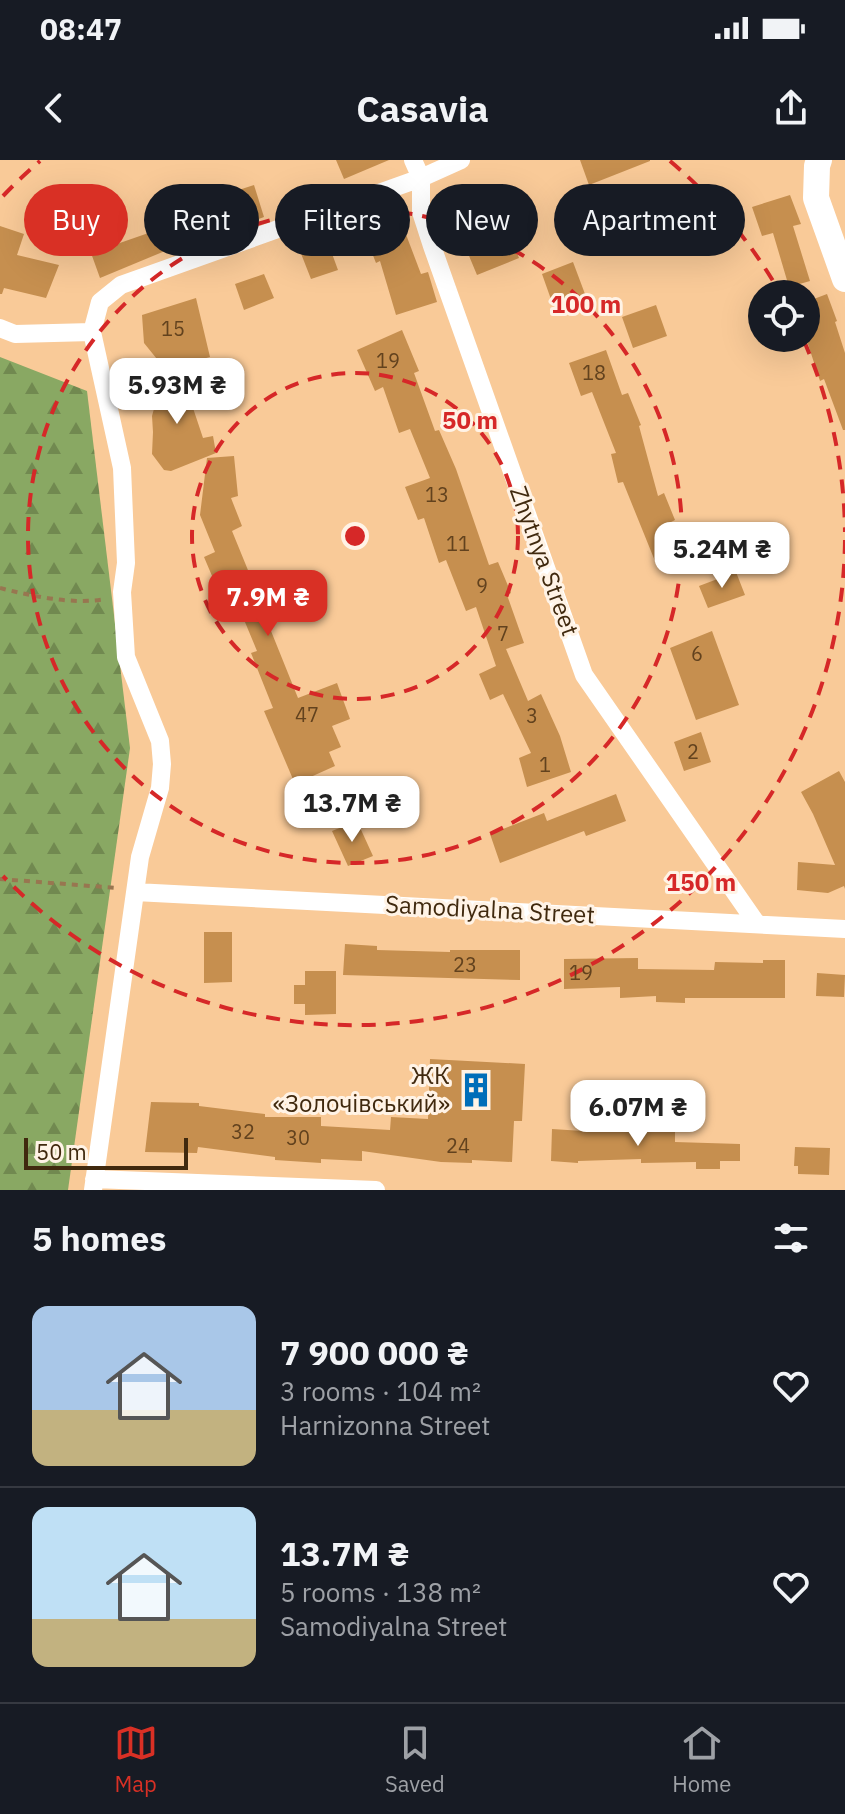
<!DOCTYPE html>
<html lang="en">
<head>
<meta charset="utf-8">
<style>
  body { margin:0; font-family:"IBM Plex Sans",sans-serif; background:#242831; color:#f1f3f6; height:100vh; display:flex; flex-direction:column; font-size:30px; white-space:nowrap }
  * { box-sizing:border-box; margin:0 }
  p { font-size:26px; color:#9ea1a6 }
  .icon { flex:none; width:44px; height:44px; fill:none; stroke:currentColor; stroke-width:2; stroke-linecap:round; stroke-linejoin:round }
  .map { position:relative; height:1030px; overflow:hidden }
  .panel { display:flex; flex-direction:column; background:#171b24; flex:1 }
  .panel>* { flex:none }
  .guide { position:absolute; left:24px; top:24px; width:798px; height:72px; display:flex; gap:16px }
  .controls { position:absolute; left:748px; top:120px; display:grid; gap:16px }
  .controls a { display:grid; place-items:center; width:72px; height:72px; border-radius:50%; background:#171b24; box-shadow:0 8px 32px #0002; font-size:40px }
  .scale { position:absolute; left:24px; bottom:20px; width:164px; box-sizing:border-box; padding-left:8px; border:4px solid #40290e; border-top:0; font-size:22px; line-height:28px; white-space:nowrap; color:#40290e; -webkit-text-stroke:6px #fff3e6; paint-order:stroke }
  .price { position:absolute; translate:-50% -68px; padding:0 18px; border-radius:16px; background:#fff; color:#222; font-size:26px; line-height:52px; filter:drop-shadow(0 2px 4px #0008) }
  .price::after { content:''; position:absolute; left:50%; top:48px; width:24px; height:18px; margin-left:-12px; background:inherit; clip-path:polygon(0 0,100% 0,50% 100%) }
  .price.current { background:#d93025; color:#fff }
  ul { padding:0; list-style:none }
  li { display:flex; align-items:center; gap:24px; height:200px; padding:0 32px }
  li+li { border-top:2px solid #363941 }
  li span { display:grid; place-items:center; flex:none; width:224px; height:160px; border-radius:16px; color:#555 }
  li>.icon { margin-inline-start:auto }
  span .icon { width:96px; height:96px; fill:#fffc; stroke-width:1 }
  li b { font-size:34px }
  h2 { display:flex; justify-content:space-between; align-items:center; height:96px; padding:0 32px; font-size:34px }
  .chip { padding:0 28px; border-radius:36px; background:#171b24; box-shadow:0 8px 32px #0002; font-size:28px; line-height:72px }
  .chip.current { background:#d93025; color:#fff }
  .status { display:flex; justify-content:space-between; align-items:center; height:56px; padding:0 40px; background:#171b24; direction:ltr }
  .status svg { height:22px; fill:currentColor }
  header { display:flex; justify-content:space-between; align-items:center; height:104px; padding:0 32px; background:#171b24; font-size:36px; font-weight:800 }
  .tab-bar { display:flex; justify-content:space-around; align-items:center; height:112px; border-top:2px solid #363941; background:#171b24; font-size:22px; color:#9ea1a6 }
  .tab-bar a { display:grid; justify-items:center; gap:4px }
  .tab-bar .current { color:#d93025 }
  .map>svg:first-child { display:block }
</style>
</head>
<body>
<div class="status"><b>08:47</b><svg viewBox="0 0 49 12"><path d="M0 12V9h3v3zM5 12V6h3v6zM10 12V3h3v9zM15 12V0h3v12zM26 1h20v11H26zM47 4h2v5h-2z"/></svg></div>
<header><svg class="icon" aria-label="back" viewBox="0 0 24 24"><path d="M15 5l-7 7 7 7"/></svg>Casavia<svg class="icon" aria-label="share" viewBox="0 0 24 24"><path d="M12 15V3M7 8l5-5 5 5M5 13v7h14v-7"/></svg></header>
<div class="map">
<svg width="845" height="1030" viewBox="0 0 845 1030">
  <defs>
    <pattern id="forest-firs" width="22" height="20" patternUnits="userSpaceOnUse" patternTransform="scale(2)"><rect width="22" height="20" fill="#89a863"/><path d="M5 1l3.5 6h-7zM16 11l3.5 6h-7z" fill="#718950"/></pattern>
  </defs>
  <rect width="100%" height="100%" fill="#f9ca98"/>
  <path fill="url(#forest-firs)" d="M0,197l87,34 43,357 -62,442h-68z"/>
  <path fill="#c68f4f" d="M336,0h53l-45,19z
    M580,0h70v1l-61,24z
    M484,24l25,49 10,25 -42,17 -10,-24 9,-4 -24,-46z
    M254,25l10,32 -46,17 -41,12 -77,32 -9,-25 92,-32 -5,-17 28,-8 2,4z
    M790,35l11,29 -8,2 17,55 -21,6 -16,-54 -11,3 -10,-29z
    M399,56l22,58 7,-2 9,30 -41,13 -16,-54 -4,2 -13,-33z
    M0,66l24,8 -7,21 42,10 -13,33 -42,-10 -2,6h-2z
    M327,80l11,30 -27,9 -11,-28z
    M573,102l12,32 -32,11 -11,-31z
    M264,114l10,24 -30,12 -9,-26z
    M827,134l10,27 -2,1 10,31v77h-2l-19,-51 -4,2 -14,-43v-36z
    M196,138l14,59 -45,12 -21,-26 -2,-28z
    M656,145l11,31 -34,12 -11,-31z
    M402,170l17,41 -5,2 21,58 4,-1 17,39 33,96 9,-3 13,31 -4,2 17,48 -18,6 22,52 13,-7 19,42 11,36 -44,15 -8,-29 12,-5 -28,-59 -13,6 -11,-26 17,-8 -20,-59 -10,4 -20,-51 -7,3 -15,-45 -6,2 -13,-33 25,-9 -20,-49 -11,4 -16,-46 -8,4 -18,-41z
    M606,190l16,45 6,-2 13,32 -2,1 19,70 6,-3 11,27 -6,3 13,34 -25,9 -34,-84 -5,1 -7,-29 5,-1 -24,-61 -11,4 -12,-33z
    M179,210l8,30 3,-1 13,39 10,-2 3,17 -45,18 -7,-1 -12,-16 1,-22 -1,-16 6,-22 -5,-16z
    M234,296l4,40 -7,2 11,28 -10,5 27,66 11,-5 10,24 -13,5 31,77 39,-15 13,36 -18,7 9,21 -12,5 6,14 -40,18 -31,-73 9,-3 -22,-55 6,-2 -25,-60 -2,1 -5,-14 -10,5 -11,-26 11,-5 -15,-37 7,-57z
    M736,412l9,23 -37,13 -9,-22z
    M712,471l27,74 -43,15 -26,-72z
    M701,572l10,30 -27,9 -10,-29z
    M839,611l6,11v107l-1,-3 -16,7 -31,-3 1,-28 37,3 -22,-51 -12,-22z
    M389,617l9,20 -31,13 -8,-21z
    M616,634l10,27 -40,15 -2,-5 -84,32 -10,-29 54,-21 3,8z
    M357,661l16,35 -25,10 -16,-35z
    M204,772h28v50l-28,1z
    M345,784l32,2v4l73,2v-2h70v30l-177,-5z
    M638,798v11l76,1 1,-8 48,1v-3h22v38h-100v5l-29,-1v-6l-36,2v-11l-56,2v-30z
    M305,811h31v43l-31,1v-11h-11v-19h11z
    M817,813l28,2 -1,22 -28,-1z
    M430,899l95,5 -3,57h-8l-2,41 -40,-2v3l-31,-1 -79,-11v10l-41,-2v4l-46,-3v-3l-77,-10 -1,6 -52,-1 6,-50 48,1v3l66,8v3h56v9l69,4 1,-13 37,2z
    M631,968l44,1v13l65,2v17h-20v8h-24v-7l-55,1v-4l-63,2v2l-27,-2 1,-32 46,3v-3z
    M795,987l35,1 -1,27 -31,-1v-8h-4z"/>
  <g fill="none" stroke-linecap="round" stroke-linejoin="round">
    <path stroke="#987650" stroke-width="4" stroke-dasharray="6 6" stroke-linecap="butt" d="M0,428c31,8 73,17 105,11
      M0,719l117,9"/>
    <path stroke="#fff" stroke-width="18" d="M413,0l8,18v34l11,34 152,429 173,249
      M0,168l15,6 77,-2
      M135,732l710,37
      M94,1019l282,11
      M93,1030l47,-333 20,-69 2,-24 -2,-23 -34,-84 -4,-65 4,-29 -4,-95 -30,-136 8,-30 21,-17 300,-107 40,-18"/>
    <path stroke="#fff" stroke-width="26" d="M819,0l-2,6 -1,32 29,81"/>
  </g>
  <g fill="none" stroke="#d62828" stroke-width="4" stroke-dasharray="14 10">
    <circle cx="355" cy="376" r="163"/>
    <circle cx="355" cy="376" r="327"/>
    <path d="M845 380A490 490 0 0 1 3 716M3 36A490 490 0 0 1 40 1M670 1A490 490 0 0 1 779 131M804 181A490 490 0 0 1 845 372"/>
  </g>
  <defs>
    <g id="building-bare" transform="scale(2.76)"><path d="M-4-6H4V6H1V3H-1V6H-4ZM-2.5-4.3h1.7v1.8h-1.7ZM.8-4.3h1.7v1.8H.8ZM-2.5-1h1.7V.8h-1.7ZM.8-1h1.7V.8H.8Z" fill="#006eb9" stroke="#fff3e6" stroke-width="2.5" paint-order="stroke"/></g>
  </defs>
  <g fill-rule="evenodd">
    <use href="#building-bare" x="476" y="930"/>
  </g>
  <g text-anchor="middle" stroke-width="6" stroke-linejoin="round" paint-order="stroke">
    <g font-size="20" fill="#62421e">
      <text x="173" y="176">15</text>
      <text x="388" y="208">19</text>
      <text x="594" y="220">18</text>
      <text x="437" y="342">13</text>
      <text x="458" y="391">11</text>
      <text x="482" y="433">9</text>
      <text x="503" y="481">7</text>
      <text x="697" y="501">6</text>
      <text x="307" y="562">47</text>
      <text x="532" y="563">3</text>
      <text x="693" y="599">2</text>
      <text x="545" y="612">1</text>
      <text x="465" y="812">23</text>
      <text x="581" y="820">19</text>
      <text x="243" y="979">32</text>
      <text x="298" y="985">30</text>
      <text x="458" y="993">24</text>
    </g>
    <g font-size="24" fill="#40290e" stroke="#fff3e6">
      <text transform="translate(544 401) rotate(70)" y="8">Zhytnya Street</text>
      <text transform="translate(490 750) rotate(3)" y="8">Samodiyalna Street</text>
    </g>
    <g font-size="24" fill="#40290e" stroke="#fff3e6" text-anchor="end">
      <text x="450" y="924">ЖК<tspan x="450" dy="28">«Золочівський»</tspan></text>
    </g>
  </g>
  <circle cx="355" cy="376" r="12" fill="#d62828" stroke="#fff3e6" stroke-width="4"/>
  <g font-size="24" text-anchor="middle" font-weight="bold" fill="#d62828" stroke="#fff3e6" stroke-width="6" stroke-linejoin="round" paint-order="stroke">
    <text x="586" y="153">100 m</text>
    <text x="470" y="269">50 m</text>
    <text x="701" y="731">150 m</text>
  </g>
</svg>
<div class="controls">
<a><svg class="icon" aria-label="locate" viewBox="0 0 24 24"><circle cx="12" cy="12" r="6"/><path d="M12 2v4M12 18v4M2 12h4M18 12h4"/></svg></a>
</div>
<div class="scale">50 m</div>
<b class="price" style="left:177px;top:266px">5.93M ₴</b>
<b class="price" style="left:722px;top:430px">5.24M ₴</b>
<b class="price current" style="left:268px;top:478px">7.9M ₴</b>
<b class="price" style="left:352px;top:684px">13.7M ₴</b>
<b class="price" style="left:638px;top:988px">6.07M ₴</b>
<div class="guide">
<a class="chip current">Buy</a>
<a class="chip">Rent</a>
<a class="chip">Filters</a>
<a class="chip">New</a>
<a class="chip">Apartment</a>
</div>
</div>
<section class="panel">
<h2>5 homes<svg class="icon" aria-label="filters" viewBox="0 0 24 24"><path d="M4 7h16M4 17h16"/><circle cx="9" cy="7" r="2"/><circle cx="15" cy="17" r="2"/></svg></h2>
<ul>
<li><span style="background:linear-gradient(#a9c7e8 65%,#c2b280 0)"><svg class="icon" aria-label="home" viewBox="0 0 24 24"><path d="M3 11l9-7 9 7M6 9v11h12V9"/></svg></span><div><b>7 900 000 ₴</b><p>3 rooms · 104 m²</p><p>Harnizonna Street</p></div><svg class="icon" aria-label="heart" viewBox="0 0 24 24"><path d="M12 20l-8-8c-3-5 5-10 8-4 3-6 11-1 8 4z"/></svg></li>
<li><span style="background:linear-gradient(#bfe0f5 70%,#c2b280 0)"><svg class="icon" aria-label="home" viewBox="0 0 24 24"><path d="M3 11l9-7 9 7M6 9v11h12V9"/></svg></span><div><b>13.7M ₴</b><p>5 rooms · 138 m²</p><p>Samodiyalna Street</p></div><svg class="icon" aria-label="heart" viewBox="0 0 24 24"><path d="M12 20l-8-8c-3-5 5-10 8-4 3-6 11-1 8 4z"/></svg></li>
</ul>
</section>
<nav class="tab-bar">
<a class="current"><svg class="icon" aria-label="map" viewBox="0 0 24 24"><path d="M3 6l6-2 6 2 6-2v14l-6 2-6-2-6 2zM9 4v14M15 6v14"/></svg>Map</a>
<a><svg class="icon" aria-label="saved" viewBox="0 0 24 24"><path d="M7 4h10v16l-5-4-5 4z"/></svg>Saved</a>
<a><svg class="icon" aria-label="home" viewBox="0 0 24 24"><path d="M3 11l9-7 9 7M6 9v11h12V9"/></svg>Home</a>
</nav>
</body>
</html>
